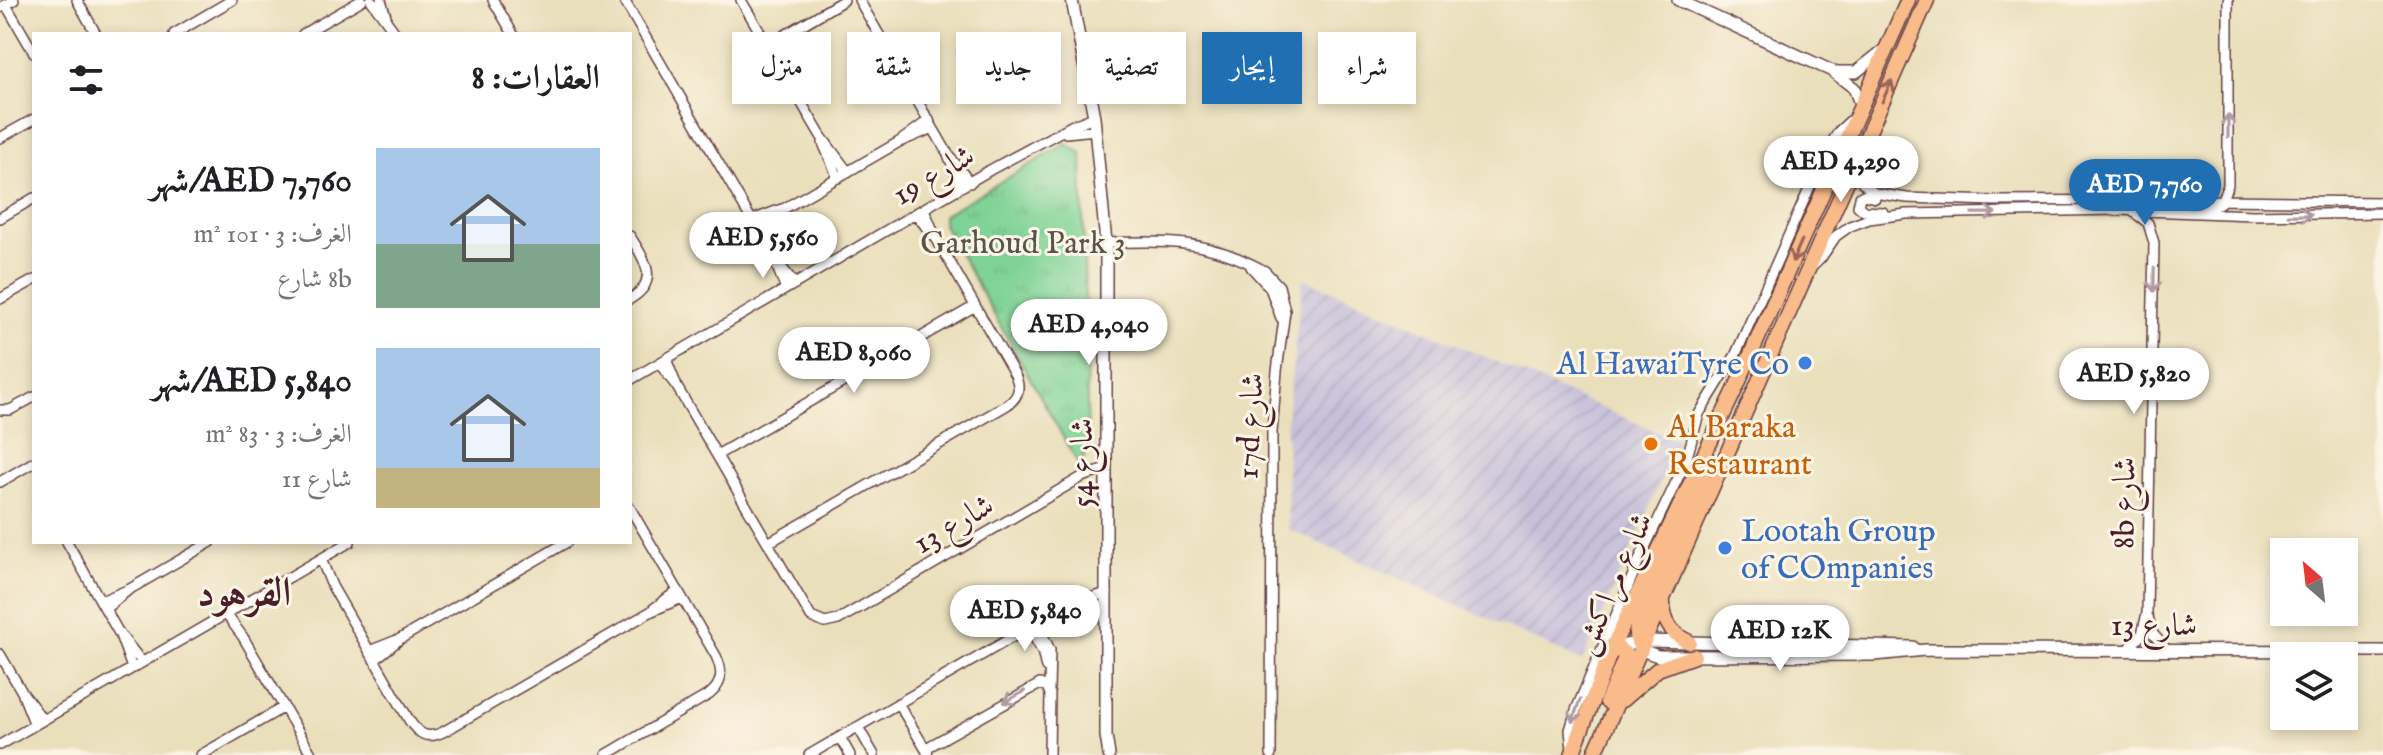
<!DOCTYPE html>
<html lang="ar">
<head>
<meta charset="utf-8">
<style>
  body { margin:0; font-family:"IM FELL English",Amiri,serif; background:#f2f2f2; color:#202124; direction:rtl; height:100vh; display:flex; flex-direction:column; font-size:30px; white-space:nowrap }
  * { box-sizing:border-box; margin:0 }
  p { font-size:26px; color:#757577 }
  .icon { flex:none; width:44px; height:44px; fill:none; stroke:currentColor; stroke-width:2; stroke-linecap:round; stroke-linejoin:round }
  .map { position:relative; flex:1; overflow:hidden; direction:ltr }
  .drawer { position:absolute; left:32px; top:32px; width:600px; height:512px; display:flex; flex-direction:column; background:#fff; border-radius:0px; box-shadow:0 4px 12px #0003; direction:rtl }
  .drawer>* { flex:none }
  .guide { position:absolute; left:656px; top:32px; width:760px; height:72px; direction:rtl; display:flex; gap:16px }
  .needle { width:52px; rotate:332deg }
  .tools { position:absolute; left:2270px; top:538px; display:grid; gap:16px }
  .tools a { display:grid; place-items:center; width:88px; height:88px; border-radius:0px; background:#fff; box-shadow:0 4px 12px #0003; font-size:40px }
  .price { position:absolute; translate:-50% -68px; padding:0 18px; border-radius:28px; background:#fff; color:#222; font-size:26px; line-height:52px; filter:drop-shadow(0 2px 4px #0008) }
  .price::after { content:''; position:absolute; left:50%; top:48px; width:24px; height:18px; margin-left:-12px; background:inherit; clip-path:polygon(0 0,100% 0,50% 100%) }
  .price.selected { background:#1f6fb2; color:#fff }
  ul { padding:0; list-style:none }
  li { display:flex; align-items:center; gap:24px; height:200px; padding:0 32px }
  li span { display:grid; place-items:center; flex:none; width:224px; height:160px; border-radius:0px; color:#555 }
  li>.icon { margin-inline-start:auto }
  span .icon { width:96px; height:96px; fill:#fffc; stroke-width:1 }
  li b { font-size:34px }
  h2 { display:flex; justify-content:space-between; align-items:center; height:96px; padding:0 32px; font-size:34px }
  .chip { padding:0 28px; border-radius:0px; background:#fff; box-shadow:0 4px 12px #0003; font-size:28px; line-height:72px }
  .chip.selected { background:#1f6fb2; color:#fff }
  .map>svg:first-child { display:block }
</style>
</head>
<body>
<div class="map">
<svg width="2383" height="755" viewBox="0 0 2383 755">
  <defs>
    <pattern id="industrial-furrows" width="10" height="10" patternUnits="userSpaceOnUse" patternTransform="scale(2)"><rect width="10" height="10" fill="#c6c0da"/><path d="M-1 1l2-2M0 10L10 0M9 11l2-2" fill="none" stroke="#aca5bb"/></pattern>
    <pattern id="park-tufts" width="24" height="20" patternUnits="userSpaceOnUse" patternTransform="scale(2)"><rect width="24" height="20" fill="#7fd396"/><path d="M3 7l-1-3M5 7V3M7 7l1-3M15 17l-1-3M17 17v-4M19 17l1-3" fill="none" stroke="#6fb581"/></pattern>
  </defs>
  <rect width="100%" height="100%" fill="#fcf5e5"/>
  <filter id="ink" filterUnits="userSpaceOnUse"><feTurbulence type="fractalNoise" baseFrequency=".0125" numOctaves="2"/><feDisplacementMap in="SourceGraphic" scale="16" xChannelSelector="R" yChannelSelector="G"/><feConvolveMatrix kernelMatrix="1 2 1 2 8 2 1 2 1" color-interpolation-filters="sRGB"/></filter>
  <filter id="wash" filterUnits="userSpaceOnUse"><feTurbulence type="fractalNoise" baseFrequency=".006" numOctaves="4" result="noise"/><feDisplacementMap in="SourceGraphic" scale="32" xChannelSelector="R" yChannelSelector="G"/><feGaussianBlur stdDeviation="1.8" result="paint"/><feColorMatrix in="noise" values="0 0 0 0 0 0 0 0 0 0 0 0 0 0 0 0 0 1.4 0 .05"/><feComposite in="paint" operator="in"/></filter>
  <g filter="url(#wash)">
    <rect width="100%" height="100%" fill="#e9dfbb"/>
    <path fill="url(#industrial-furrows)" d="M1303,278l375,163 -96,220 -294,-132 -2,-106z"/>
    <path fill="url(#park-tufts)" stroke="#647960" stroke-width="2" d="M1066,144l16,9 6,298 -9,14 -136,-241v-9z"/>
  </g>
  <g filter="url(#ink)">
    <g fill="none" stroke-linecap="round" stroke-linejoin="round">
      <g stroke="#623c41" stroke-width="12">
        <path id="minor" d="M77,0l19,34
          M371,0l25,34
          M381,0l5,16
          M493,0l20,34
          M624,0l149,257 13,32
          M741,0l80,136 27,36
          M859,0l89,154 22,29
          M6,5l28,48
          M0,8l14,-8
          M174,34l58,-34
          M303,34l59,-34
          M768,45l76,-45
          M1066,133l29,-3
          M0,138l34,-19
          M902,141l31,-13
          M823,143l15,35
          M949,157l12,30
          M1855,165l7,17 12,11 33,5 87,3 229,-1 160,2
          M1875,198l-12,-3 -3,2 -2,9 6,5 19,1
          M2203,211l17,-8 8,-18v-185
          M916,214l17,22
          M0,218l34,-20
          M752,220l30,-11
          M757,229l28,-21 114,-66 30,-22
          M630,236c14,23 31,45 0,63
          M1106,243c62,-3 102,-3 159,28l14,15 6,25 -8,60 -5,61 -1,323
          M775,259l20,25
          M1251,267l19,21 11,30
          M1811,268l10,-10 15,-22 14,-10 19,-7 37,-5 212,-4 135,5 130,-2
          M0,299l34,-19
          M666,359l10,25
          M659,363l18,24 130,223 4,7 14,6 13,-3 244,-143 25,-8
          M630,380l360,-210 83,-45 21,-8
          M0,410h10l24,-13
          M717,455l258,-149
          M0,482l34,-20
          M67,542l53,93 12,33
          M768,543l239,-138c12,-8 14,-17 8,-30l-79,-137 -12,-29
          M321,559l11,27 77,134c9,14 18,20 34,12l207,-120 32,-14
          M101,601l29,-12 81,-47
          M105,609l22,-18
          M653,609l25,-19
          M226,614l17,23 69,118
          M2148,617l5,17 14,16
          M1037,623l13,27 -1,41
          M1029,628l13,23 4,17
          M122,637l20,25
          M2128,650l14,-16 5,-21 7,-370 -6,-20 -16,-12
          M369,651l28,-11
          M0,654l22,38 21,28
          M374,660l26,-21 167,-97
          M23,695l12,30
          M898,703l28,47
          M858,727l16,28
          M840,737l10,18
          M0,745l350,-203
          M1572,749l-2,-19 6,-20 64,-152 46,-97 13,-47 36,-58 90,-203 14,-22 14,-13
          M201,755l83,-48
          M606,755l104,-61c13,-11 13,-23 6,-38l-86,-148
          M809,755l261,-151 37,-11
          M927,755l1,-8 112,-63 7,3 3,7 -1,61"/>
      </g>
      <g stroke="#623c41" stroke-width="14">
        <path id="tertiary" d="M1072,0l22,117 12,126v493l3,19
          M1678,0l154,71 22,17 7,18
          M1834,72h22l29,-23
          M1612,648l33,-7 268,6
          M1641,650l17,6 217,-1 50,-5 458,1"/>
      </g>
      <g stroke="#623c41" stroke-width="17">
        <path id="primary" d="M1663,602c0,19 8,32 26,40
          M1641,650l-5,-14 1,-10 65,-149
          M1622,700l36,-31 36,-13
          M1607,702l19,-47 -7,-6 -10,4
          M1572,755l40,-107 123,-258 173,-390
          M1594,755l333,-755"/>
      </g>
      <use href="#minor" stroke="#fff" stroke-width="9"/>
      <use href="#tertiary" stroke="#fff" stroke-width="11"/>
      <use href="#primary" stroke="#fabb8b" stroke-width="14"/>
    </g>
    <defs><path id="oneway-shaft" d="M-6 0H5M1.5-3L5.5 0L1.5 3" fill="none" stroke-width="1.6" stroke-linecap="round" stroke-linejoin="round" transform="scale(2)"/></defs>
    <g stroke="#996556">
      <use href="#oneway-shaft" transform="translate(1887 91) rotate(-66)"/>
      <use href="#oneway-shaft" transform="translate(1797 251) rotate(114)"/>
    </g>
    <g stroke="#ae9aa0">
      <use href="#oneway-shaft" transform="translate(2228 126) rotate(-90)"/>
      <use href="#oneway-shaft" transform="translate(1984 213) rotate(-1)"/>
      <use href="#oneway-shaft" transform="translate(2300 215) rotate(-1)"/>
      <use href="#oneway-shaft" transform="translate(2154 280) rotate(91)"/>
      <use href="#oneway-shaft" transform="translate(1014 697) rotate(150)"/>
      <use href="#oneway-shaft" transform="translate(1576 711) rotate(110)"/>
    </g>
  </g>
  <g fill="#3f7fe0" stroke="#fcf5e5" stroke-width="3">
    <circle cx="1805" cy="363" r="8"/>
    <circle cx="1725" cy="548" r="8"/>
  </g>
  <circle fill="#e8710a" stroke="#fcf5e5" stroke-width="3" cx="1651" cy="444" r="8"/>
  <g text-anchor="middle" stroke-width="6" stroke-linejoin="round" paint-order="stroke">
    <g font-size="32" fill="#4a1f2b" stroke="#fcf5e5">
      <text transform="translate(933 174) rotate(-30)" y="11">شارع 19</text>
      <text transform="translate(1249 426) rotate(-87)" y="11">17d شارع</text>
      <text transform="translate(1081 463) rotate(-90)" y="11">شارع 54</text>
      <text transform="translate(2123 503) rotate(-89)" y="11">8b شارع</text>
      <text transform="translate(953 523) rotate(-30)" y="11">شارع 13</text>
      <text transform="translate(1612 583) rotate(-66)" y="11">شارع مراكش</text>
      <text x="2154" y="635">شارع 13</text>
    </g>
    <g font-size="32" fill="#5a554b" stroke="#fcf5e5">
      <text x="1023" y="253">Garhoud Park 3</text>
    </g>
    <g font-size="32" fill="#366cbe" stroke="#fcf5e5" text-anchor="end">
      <text x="1789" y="374">Al HawaiTyre Co</text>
      <text x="1741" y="541" text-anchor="start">Lootah Group<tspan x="1741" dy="37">of COmpanies</tspan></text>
    </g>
    <g font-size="32" fill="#c56008" stroke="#fcf5e5" text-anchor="start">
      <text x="1667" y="437">Al Baraka<tspan x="1667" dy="37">Restaurant</tspan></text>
    </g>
    <g font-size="40" font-weight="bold" fill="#4a1f2b" stroke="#fcf5e5">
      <text x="244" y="605">القرهود</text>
    </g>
  </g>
</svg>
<div class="tools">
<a><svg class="needle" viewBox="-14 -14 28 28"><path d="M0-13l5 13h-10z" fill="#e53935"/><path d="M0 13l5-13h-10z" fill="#757577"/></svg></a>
<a><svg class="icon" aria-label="layers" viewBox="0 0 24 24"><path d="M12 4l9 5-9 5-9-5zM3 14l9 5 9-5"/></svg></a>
</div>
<b class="price" style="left:1841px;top:204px">AED 4,290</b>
<b class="price selected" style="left:2145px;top:227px">AED 7,760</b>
<b class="price" style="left:763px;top:280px">AED 5,560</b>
<b class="price" style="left:1089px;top:367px">AED 4,040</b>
<b class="price" style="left:854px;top:395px">AED 8,060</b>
<b class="price" style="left:2134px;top:416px">AED 5,820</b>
<b class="price" style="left:1025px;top:653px">AED 5,840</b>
<b class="price" style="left:1780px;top:673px">AED 12K</b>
<div class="guide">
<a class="chip">شراء</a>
<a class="chip selected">إيجار</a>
<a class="chip">تصفية</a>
<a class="chip">جديد</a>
<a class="chip">شقة</a>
<a class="chip">منزل</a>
</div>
<section class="drawer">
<h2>العقارات: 8<svg class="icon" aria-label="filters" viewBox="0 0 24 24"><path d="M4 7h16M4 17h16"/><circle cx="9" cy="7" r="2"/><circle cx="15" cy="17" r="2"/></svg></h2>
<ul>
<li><span style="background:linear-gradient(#a9c7e8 60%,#7fa58c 0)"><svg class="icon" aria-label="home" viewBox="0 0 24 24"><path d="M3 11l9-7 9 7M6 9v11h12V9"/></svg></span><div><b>AED 7,760/شهر</b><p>الغرف: 3 · 101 m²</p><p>8b شارع</p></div></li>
<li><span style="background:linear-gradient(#a9c7e8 75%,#c2b280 0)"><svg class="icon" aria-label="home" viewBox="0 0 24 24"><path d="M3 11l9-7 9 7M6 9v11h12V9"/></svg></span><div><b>AED 5,840/شهر</b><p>الغرف: 3 · 83 m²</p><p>شارع 11</p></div></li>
</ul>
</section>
</div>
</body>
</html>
